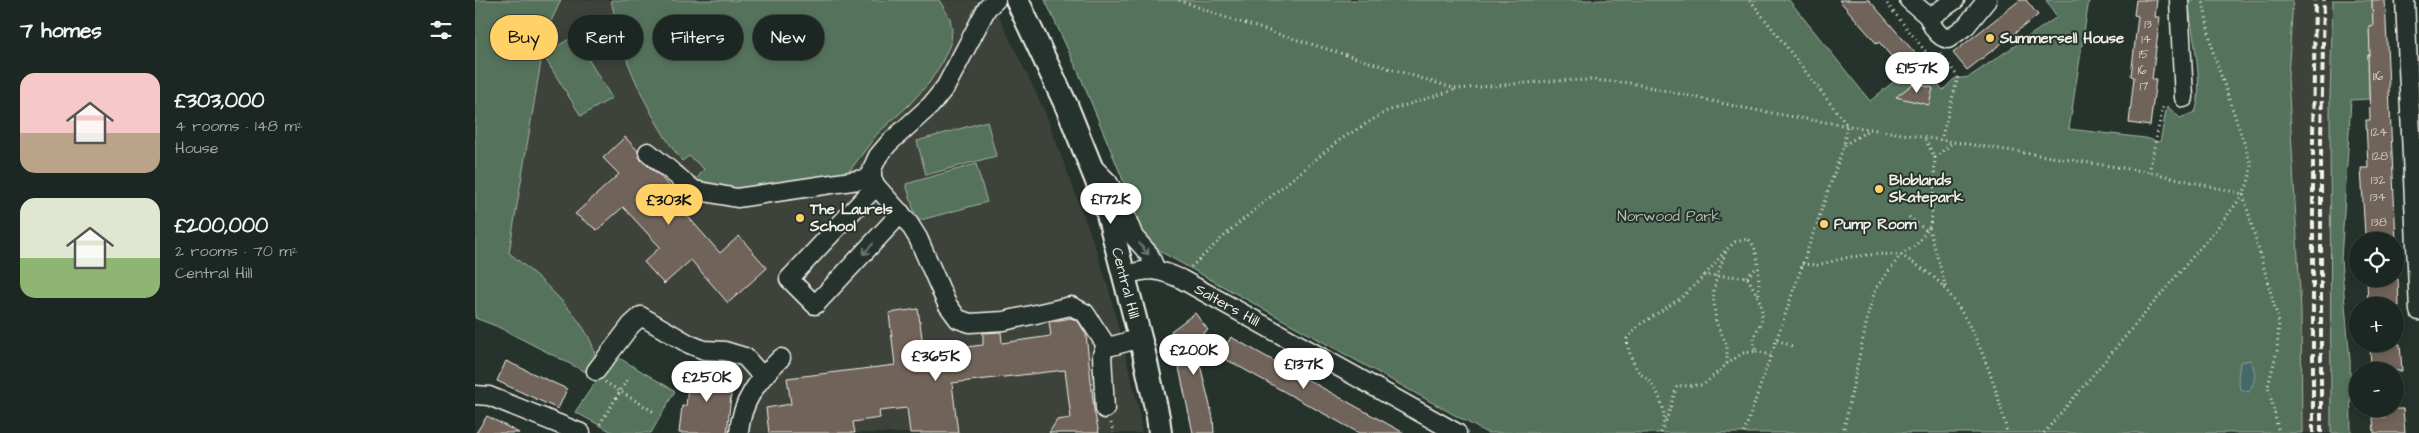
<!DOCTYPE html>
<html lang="en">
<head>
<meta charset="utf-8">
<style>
  body { margin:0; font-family:"Architects Daughter",sans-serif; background:#252e2a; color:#f1f3f6; height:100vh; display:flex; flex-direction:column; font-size:19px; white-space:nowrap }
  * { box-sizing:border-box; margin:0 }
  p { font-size:16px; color:#a0a5a5 }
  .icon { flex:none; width:28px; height:28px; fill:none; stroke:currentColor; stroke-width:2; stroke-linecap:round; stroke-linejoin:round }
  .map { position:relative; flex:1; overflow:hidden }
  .drawer { display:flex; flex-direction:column; background:#1c2622; width:475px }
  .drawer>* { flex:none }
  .banner { position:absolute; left:15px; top:15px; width:475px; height:45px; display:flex; gap:10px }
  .buttons { position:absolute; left:1874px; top:232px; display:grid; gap:10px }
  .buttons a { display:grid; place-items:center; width:55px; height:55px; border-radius:50%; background:#1c2622; box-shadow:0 2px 8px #0003,0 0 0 1px #3a4340; font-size:25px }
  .price { position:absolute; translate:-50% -42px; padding:0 11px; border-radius:18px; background:#fff; color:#222; font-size:16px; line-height:32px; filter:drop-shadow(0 1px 2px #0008) }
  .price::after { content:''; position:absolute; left:50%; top:30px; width:15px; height:11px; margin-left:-8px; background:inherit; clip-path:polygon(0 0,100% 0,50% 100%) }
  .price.active { background:#ffd166; color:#111 }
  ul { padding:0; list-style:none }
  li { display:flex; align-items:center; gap:15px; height:125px; padding:0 20px }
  li span { display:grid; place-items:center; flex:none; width:140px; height:100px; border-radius:15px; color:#555 }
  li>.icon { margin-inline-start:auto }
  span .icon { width:60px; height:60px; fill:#fffc; stroke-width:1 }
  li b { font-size:21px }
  h2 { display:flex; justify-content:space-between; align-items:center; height:60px; padding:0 20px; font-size:21px }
  .tag { padding:0 18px; border-radius:22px; background:#1c2622; box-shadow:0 2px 8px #0003,0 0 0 1px #3a4340; font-size:18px; line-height:45px }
  .tag.active { background:#ffd166; color:#111 }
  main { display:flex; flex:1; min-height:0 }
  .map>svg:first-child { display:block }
</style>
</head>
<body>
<main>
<section class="drawer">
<h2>7 homes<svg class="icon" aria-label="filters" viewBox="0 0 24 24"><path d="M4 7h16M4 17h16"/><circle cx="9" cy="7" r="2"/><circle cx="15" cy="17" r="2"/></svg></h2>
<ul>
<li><span style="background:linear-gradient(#f6c9c9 60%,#b9a48a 0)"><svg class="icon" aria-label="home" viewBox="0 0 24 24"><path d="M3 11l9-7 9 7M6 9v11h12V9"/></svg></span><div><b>£303,000</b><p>4 rooms · 148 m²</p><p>House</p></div></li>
<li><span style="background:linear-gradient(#dfe7d0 60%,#8fb573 0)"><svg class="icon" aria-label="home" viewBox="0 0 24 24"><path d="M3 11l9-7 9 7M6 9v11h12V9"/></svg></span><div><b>£200,000</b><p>2 rooms · 70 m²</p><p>Central Hill</p></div></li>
</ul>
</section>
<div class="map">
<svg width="1944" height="433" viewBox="0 0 1944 433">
  <rect width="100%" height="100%" fill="#26332d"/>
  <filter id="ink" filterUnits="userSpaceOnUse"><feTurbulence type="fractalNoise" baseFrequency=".02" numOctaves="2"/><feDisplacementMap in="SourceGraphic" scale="10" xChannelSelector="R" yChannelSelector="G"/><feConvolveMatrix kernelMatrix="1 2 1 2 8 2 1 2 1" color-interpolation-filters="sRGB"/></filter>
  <g filter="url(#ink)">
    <path fill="#3c423a" d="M80,0h436l54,112 48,129 15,45 30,120 4,27h-411v-15l10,-29 -2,-8 -22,-20 -18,-3 -55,-34 -29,31 60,36 -24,42h-37l-39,-21 22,-33 -101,-53 50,-294z
      M1740,0h140l-1,55 -13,205 9,100 1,73h-59z"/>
    <path fill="#54735c" stroke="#a4b2a2" d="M0,0h86l-15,32 -37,221c25,19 83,70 86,103 0,6 -2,14 -3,19l-96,-49 -21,-8z
      M136,0h328l11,18 2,12 -1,12 -10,22 -12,19 -21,23 -31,28 -29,39 -116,17 -36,-10 8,-11 -15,-13 -7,5c-26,-33 -46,-76 -61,-116 -5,-14 -6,-30 -10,-45z
      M570,0h744l81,101 49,-40 24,29 11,-11 15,-2 88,-60 -11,-17h43l-20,129 76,9 15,4 7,-36 13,12 15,-6c10,-26 -4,-83 -7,-112h105l-5,77 13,234 1,122h-815l-326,-181 -21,-23 -19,-54 -40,-97z
      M1858,0h39v10h6l-5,15 -4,1 1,16 9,12 -11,1 1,44 -18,1 -10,160 9,100 1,73h-20l-1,-336z
      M99,36l38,62 -31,18 -38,-61z
      M512,121l9,35 -70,19 -9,-34z
      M501,164l11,38 -70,19 -11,-37z
      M139,355l61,36 -24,42h-37l-39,-21z"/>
    <path fill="#446969" stroke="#8a9f9c" d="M1775,360c7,12 6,20 -1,32l-9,-3 -2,-12 2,-15z"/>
    <path fill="#70645a" stroke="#f4f1e8" d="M1364,0h30l47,54 -15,14 -22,-26 -2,2z
      M1545,0h6l12,15 -71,55 -14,-17z
      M1661,0h21l-2,17h5l-8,62h4l-6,47 -21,-3 5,-46 -3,-1 7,-60 -4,-1z
      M1897,0h13l11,241h-19v-7l-12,1 -4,-67h7l-2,-48h4l-2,-65h2l-1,-29 4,-1z
      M1439,83l19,5 -4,17 -33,-8z
      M150,137l13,14 3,9 18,15 29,31 -5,5 37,42 19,-17 28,32 -39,35 -37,-43 -27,24 -20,-22 16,-15 -37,-40 -26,23 -22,-16 44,-40 -16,-16z
      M1892,279h31l1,27h-31z
      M443,309l6,43 59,-7v-12l18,-1 1,11 49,-7 -2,-14 22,-4 7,3 8,13 8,76 5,23h-50l8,-13 14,-2 -6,-48 -113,13 6,50h-48l-3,-25 -28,3 1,7 -27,4 2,11h-86l-3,-25 25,-4 -4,-26 108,-13 -6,-52z
      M720,313l13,17 -14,10 19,78 1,15h-21l-15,-70 14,-3 -21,-29z
      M756,337l50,28 123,68h-45l-85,-47 -54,-30z
      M1895,344h30l2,27h-31z
      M31,361l61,28 -9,20 -61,-28z
      M219,364l18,2 -1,8 22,2 -6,57h-48l3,-27h4l2,-19h3z
      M1910,409h18l2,24h-31l-1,-16h12z
      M12,416l32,17h-43z"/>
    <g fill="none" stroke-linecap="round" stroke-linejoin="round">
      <g stroke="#f4f1e8" stroke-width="21">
        <g id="minor">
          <path d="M521,0l-9,8 -41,78 -15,19 -42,38 -11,13 -6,13v9l4,8 32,36 10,16 29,66 11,15 12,4 34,-2 67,-15 14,7 21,32 6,1 29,-8"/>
          <path d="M1434,0l19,16"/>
          <path d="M1704,0l5,98"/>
          <path d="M1930,0l14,311"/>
          <path d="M1453,16c4,10 9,21 20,23l18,-13 21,-26"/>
          <path d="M1453,16l8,-3 19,-13"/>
          <path d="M173,152l46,38 43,8 135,-20"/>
          <path d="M620,169l13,13 13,22 13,33 15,17 7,16"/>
          <path d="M401,186l-87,93 26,26 86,-92"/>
          <path id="s1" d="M650,275c24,-7 32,-7 56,4l276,154"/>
          <path d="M121,371l35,-46 10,-9 48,28 15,6 21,1 20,6 17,19"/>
          <path d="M0,395l14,1 92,37"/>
          <path d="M630,409l-3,-54 4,-10"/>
          <path d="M264,433c2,-32 20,-54 42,-75"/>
        </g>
      </g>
      <g stroke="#f4f1e8" stroke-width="26">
        <g id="major">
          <path id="s2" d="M542,0l50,107 37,92 40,154 14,64 2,16"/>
        </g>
      </g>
      <path stroke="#f4f1e8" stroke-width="3" stroke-dasharray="1 4" stroke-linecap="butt" d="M704,0l48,18 229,71 93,-8 41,-1 41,3 113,25 67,12 338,52 94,22 36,128 -2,29 -9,35 11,47
        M1275,0l97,125 -3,19
        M1409,0l42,52
        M1465,53l18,24 -17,63
        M1460,158l18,-16
        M1674,172l14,-66
        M1434,217l18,14
        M1454,228l17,60
        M1327,264l15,1 32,-8 29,-3 23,1 15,-10 13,-17 3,-12 3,-58 -11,-21
        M716,267l43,-40 104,-86 49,-30 67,-21
        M1230,275l20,-24
        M1272,277l10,-10
        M1302,340l18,7
        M1281,351l15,4
        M130,382l49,30
        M1191,421l11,-35 26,-1 24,-21v-19l-11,-23 -3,-28 4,-19 10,-26 8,-7 13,-3c14,11 10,43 11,59
        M636,423l2,10
        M125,424l29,-47
        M1186,433c7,-17 1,-36 -11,-51 -3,-4 -8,-6 -11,-10 -7,-9 -11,-22 -12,-33l11,-13 43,-28 24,-23 42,2c7,12 16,26 15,40 -2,13 -13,20 -6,34l-13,2 -16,11
        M1269,433l100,-288 25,-15
        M1368,433l27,-127 6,-18 25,-33c15,10 34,20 45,35 29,35 52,98 61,143
        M1569,433l177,-210c16,-21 30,-33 30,-60l-39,-114 -9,-49"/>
      <use href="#minor" stroke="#26332d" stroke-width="18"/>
      <use href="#major" stroke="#26332d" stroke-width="22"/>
      <path stroke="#f4f1e8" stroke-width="4" stroke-dasharray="8 4" stroke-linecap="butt" d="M1838,433v-294l2,-139
        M1846,433v-296l3,-137"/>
    </g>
    <defs><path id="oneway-shaft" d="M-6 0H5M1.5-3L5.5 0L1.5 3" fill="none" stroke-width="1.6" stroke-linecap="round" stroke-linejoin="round" transform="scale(1.25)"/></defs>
    <g stroke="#6e766e">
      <use href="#oneway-shaft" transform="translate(393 249) rotate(133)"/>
      <use href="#oneway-shaft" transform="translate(669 249) rotate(50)"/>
    </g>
  </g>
  <g fill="#ffd166" stroke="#26332d" stroke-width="2">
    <circle cx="1515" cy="38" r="5"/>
    <circle cx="1404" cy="189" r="5"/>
    <circle cx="325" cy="218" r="5"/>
    <circle cx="1349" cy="224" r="5"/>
  </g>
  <g text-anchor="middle" stroke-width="4" stroke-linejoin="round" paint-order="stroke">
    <g font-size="12" fill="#d3cec4">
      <text x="1673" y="28">13</text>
      <text x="1671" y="43">14</text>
      <text x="1669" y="58">15</text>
      <text x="1667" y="74">16</text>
      <text x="1903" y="80">116</text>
      <text x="1669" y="90">17</text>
      <text x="1904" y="136">124</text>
      <text x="1905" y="160">128</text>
      <text x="1903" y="184">132</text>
      <text x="1903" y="201">134</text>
      <text x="1904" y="226">138</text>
    </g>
    <g font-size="15" font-weight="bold" fill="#f4f1e8" stroke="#26332d" text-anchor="start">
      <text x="1525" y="43">Summersell House</text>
      <text x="1414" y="185">Bloblands<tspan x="1414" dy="17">Skatepark</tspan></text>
      <text x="335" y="214">The Laurels<tspan x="335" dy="17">School</tspan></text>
      <text x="1359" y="229">Pump Room</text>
    </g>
    <g font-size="15" fill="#b4bfb0" stroke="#26332d">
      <text x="1194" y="221">Norwood Park</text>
    </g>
    <g font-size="15" fill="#f4f1e8" stroke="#26332d">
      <text dy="5" stroke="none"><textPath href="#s2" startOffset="304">Central Hill</textPath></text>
      <text dy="5" stroke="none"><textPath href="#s1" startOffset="111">Salters Hill</textPath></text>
    </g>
  </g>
</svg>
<div class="buttons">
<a><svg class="icon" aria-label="locate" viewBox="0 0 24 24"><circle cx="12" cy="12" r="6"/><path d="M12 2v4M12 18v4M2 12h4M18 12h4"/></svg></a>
<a>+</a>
<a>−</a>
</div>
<b class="price" style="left:1442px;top:94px">£157K</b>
<b class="price" style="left:636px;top:225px">£172K</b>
<b class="price active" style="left:194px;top:226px">£303K</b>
<b class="price" style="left:719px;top:376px">£200K</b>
<b class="price" style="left:461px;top:382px">£365K</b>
<b class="price" style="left:829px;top:390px">£137K</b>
<b class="price" style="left:232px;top:403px">£250K</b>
<div class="banner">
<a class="tag active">Buy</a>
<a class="tag">Rent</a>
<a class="tag">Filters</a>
<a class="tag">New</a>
</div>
</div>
</main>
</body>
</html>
